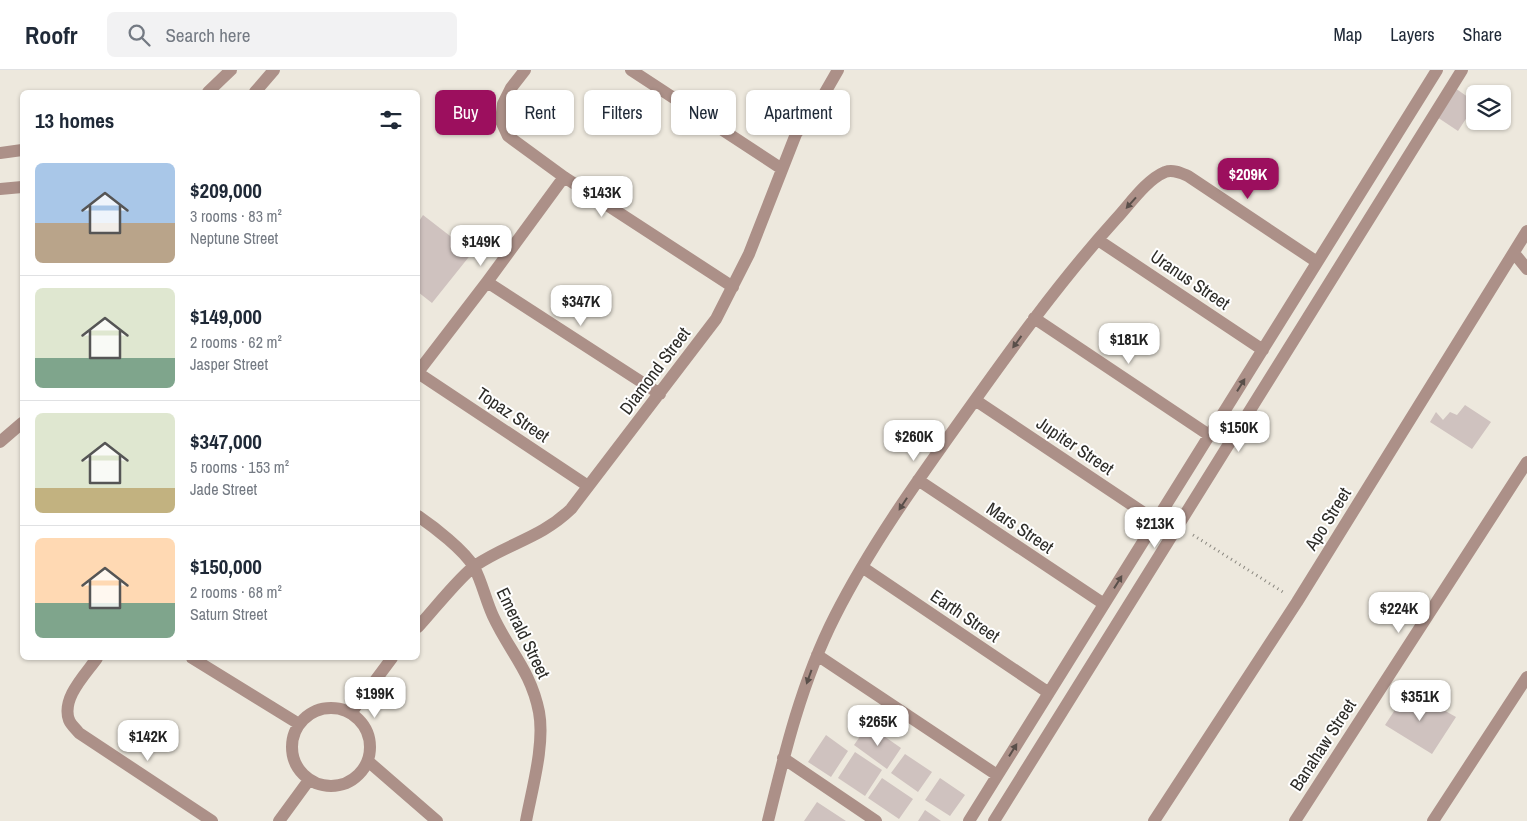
<!DOCTYPE html>
<html lang="en">
<head>
<meta charset="utf-8">
<style>
  body { margin:0; font-family:"Archivo Narrow",sans-serif; background:#f2f2f3; color:#1f2937; height:100vh; display:flex; flex-direction:column; font-size:19px; white-space:nowrap }
  * { box-sizing:border-box; margin:0 }
  p { font-size:16px; color:#747a83 }
  .icon { flex:none; width:28px; height:28px; fill:none; stroke:currentColor; stroke-width:2; stroke-linecap:round; stroke-linejoin:round }
  .map { position:relative; flex:1; overflow:hidden }
  .sheet { position:absolute; left:20px; top:20px; width:400px; height:570px; display:flex; flex-direction:column; background:#fff; border-radius:8px; box-shadow:0 1px 4px #0004 }
  .sheet>* { flex:none }
  .banner { position:absolute; left:435px; top:20px; width:475px; height:45px; display:flex; gap:10px }
  .controls { position:absolute; left:1466px; top:15px; display:grid; gap:10px }
  .controls a { display:grid; place-items:center; width:45px; height:45px; border-radius:8px; background:#fff; box-shadow:0 1px 4px #0004; font-size:25px }
  .price { position:absolute; translate:-50% -42px; padding:0 11px; border-radius:10px; background:#fff; color:#222; font-size:16px; line-height:32px; filter:drop-shadow(0 1px 2px #0008) }
  .price::after { content:''; position:absolute; left:50%; top:30px; width:15px; height:11px; margin-left:-8px; background:inherit; clip-path:polygon(0 0,100% 0,50% 100%) }
  .price.selected { background:#9c0f5e; color:#fff }
  ul { padding:0; list-style:none }
  li { display:flex; align-items:center; gap:15px; height:125px; padding:0 15px }
  li+li { border-top:1px solid #e0e1e3 }
  li span { display:grid; place-items:center; flex:none; width:140px; height:100px; border-radius:8px; color:#555 }
  li>.icon { margin-inline-start:auto }
  span .icon { width:60px; height:60px; fill:#fffc; stroke-width:1 }
  li b { font-size:21px }
  h2 { display:flex; justify-content:space-between; align-items:center; height:60px; padding:0 15px; font-size:21px }
  .tag { padding:0 18px; border-radius:8px; background:#fff; box-shadow:0 1px 4px #0004; font-size:18px; line-height:45px }
  .tag.selected { background:#9c0f5e; color:#fff }
  header { display:flex; align-items:center; gap:30px; box-sizing:border-box; height:70px; padding:0 25px; background:#fff; border-bottom:1px solid #e0e1e3 }
  header strong { font-size:24px }
  nav { display:flex; gap:28px; margin-inline-start:auto; font-size:18px }
  .search { width:350px; height:45px; background:#f2f2f3; display:flex; align-items:center; gap:12px; box-sizing:border-box; padding:0 18px; border-radius:8px; color:#747a83; font-size:19px }
  .map>svg:first-child { display:block }
</style>
</head>
<body>
<header>
<strong>Roofr</strong>
<div class="search"><svg class="icon" aria-label="search" viewBox="0 0 24 24"><circle cx="10" cy="10" r="6"/><path d="M15 15l6 6"/></svg>Search here</div>
<nav><a>Map</a><a>Layers</a><a>Share</a></nav>
</header>
<div class="map">
<svg width="1527" height="751" viewBox="0 0 1527 751">
  <rect width="100%" height="100%" fill="#ede8dd"/>
  <path fill="#cfc2bf" d="M1455,18l20,14v3l-17,26 -21,-14z
    M423,145l49,38 -40,50 -14,-11v-69z
    M1465,335l26,17 -19,27 -42,-27 6,-10 7,8 7,-8 7,3z
    M1408,620l48,27 -24,37 -47,-29z
    M868,655l33,23 -14,21 -33,-24z
    M826,665l22,16 -17,26 -23,-15z
    M855,682l27,18 -17,26 -27,-18z
    M905,684l27,18 -14,20 -27,-19z
    M882,708l31,21 -14,20 -31,-21z
    M940,708l25,17 -15,21 -25,-16z
    M817,732l29,19h-42z
    M925,740l16,11h-23z"/>
  <g fill="none" stroke-linecap="round" stroke-linejoin="round">
    <path stroke="#8a877f" stroke-width="3" stroke-dasharray="1 4" stroke-linecap="butt" d="M1193,465l90,57"/>
    <path stroke="#ac9088" stroke-width="12" d="M525,0l-14,18 -8,16 -2,17 7,15 56,41 169,110
      M631,0l151,99
      M208,22l23,-22
      M255,22l19,-22
      M0,83l22,-3
      M0,119l22,-2
      M1098,170l165,110
      M1514,183l13,16
      M487,212l173,112
      M1034,248l175,117
      M418,302l69,-90 77,-105
      M418,303l170,113
      M975,330l181,121
      M0,372l22,-19
      M918,410l186,124
      M418,446c16,11 46,34 56,51 8,15 12,34 19,49 16,35 38,55 46,96 6,32 -7,77 -13,109
      M862,497l187,126
      M418,557c15,-16 41,-50 58,-62 33,-22 65,-27 95,-56l145,-190 33,-65 47,-120 23,-31 19,-33
      M817,585l180,120
      M97,588c-11,16 -36,40 -28,62 2,5 7,9 10,13l133,88
      M192,588l107,66
      M292 677a39 39 0 1 1 78 0a39 39 0 1 1-78 0Z
      M351,643l41,-55
      M783,688l93,63
      M369,692l68,59
      M279,751l30,-41
      M768,751c17,-70 34,-140 67,-205 35,-69 80,-132 125,-195 49,-69 99,-139 156,-202 14,-15 30,-39 49,-47 8,-3 16,1 23,4l129,86
      M969,751l468,-751
      M994,751l468,-751
      M1154,751l143,-219 230,-371
      M1295,751l232,-359
      M1433,751l94,-144"/>
  </g>
  <defs><path id="oneway-solid" d="M-6-.8H1V-3.2L6.5 0L1 3.2V.8H-6Z" transform="scale(1.25)"/></defs>
  <g fill="#594f4a">
    <use href="#oneway-solid" transform="translate(1131 133) rotate(132)"/>
    <use href="#oneway-solid" transform="translate(1017 272) rotate(126)"/>
    <use href="#oneway-solid" transform="translate(1241 315) rotate(-58)"/>
    <use href="#oneway-solid" transform="translate(903 434) rotate(123)"/>
    <use href="#oneway-solid" transform="translate(1118 512) rotate(-58)"/>
    <use href="#oneway-solid" transform="translate(809 607) rotate(110)"/>
    <use href="#oneway-solid" transform="translate(1013 680) rotate(-58)"/>
  </g>
  <g text-anchor="middle" stroke-width="4" stroke-linejoin="round" paint-order="stroke">
    <g font-size="18" fill="#2d2c28" stroke="#fff">
      <text transform="translate(1190 210) rotate(34)" y="6">Uranus Street</text>
      <text transform="translate(655 301) rotate(-53)" y="6">Diamond Street</text>
      <text transform="translate(513 345) rotate(34)" y="6">Topaz Street</text>
      <text transform="translate(1075 376) rotate(34)" y="6">Jupiter Street</text>
      <text transform="translate(1328 449) rotate(-58)" y="6">Apo Street</text>
      <text transform="translate(1020 458) rotate(34)" y="6">Mars Street</text>
      <text transform="translate(965 546) rotate(34)" y="6">Earth Street</text>
      <text transform="translate(523 563) rotate(64)" y="6">Emerald Street</text>
      <text transform="translate(1323 675) rotate(-57)" y="6">Banahaw Street</text>
    </g>
  </g>
</svg>
<div class="controls">
<a><svg class="icon" aria-label="layers" viewBox="0 0 24 24"><path d="M12 4l9 5-9 5-9-5zM3 14l9 5 9-5"/></svg></a>
</div>
<b class="price selected" style="left:1248px;top:130px">$209K</b>
<b class="price" style="left:602px;top:148px">$143K</b>
<b class="price" style="left:481px;top:197px">$149K</b>
<b class="price" style="left:581px;top:257px">$347K</b>
<b class="price" style="left:1129px;top:295px">$181K</b>
<b class="price" style="left:1239px;top:383px">$150K</b>
<b class="price" style="left:914px;top:392px">$260K</b>
<b class="price" style="left:1155px;top:479px">$213K</b>
<b class="price" style="left:1399px;top:564px">$224K</b>
<b class="price" style="left:375px;top:649px">$199K</b>
<b class="price" style="left:1420px;top:652px">$351K</b>
<b class="price" style="left:878px;top:677px">$265K</b>
<b class="price" style="left:148px;top:692px">$142K</b>
<div class="banner">
<a class="tag selected">Buy</a>
<a class="tag">Rent</a>
<a class="tag">Filters</a>
<a class="tag">New</a>
<a class="tag">Apartment</a>
</div>
<section class="sheet">
<h2>13 homes<svg class="icon" aria-label="filters" viewBox="0 0 24 24"><path d="M4 7h16M4 17h16"/><circle cx="9" cy="7" r="2"/><circle cx="15" cy="17" r="2"/></svg></h2>
<ul>
<li><span style="background:linear-gradient(#a9c7e8 60%,#b9a48a 0)"><svg class="icon" aria-label="home" viewBox="0 0 24 24"><path d="M3 11l9-7 9 7M6 9v11h12V9"/></svg></span><div><b>$209,000</b><p>3 rooms · 83 m²</p><p>Neptune Street</p></div></li>
<li><span style="background:linear-gradient(#dfe7d0 70%,#7fa58c 0)"><svg class="icon" aria-label="home" viewBox="0 0 24 24"><path d="M3 11l9-7 9 7M6 9v11h12V9"/></svg></span><div><b>$149,000</b><p>2 rooms · 62 m²</p><p>Jasper Street</p></div></li>
<li><span style="background:linear-gradient(#dfe7d0 75%,#c2b280 0)"><svg class="icon" aria-label="home" viewBox="0 0 24 24"><path d="M3 11l9-7 9 7M6 9v11h12V9"/></svg></span><div><b>$347,000</b><p>5 rooms · 153 m²</p><p>Jade Street</p></div></li>
<li><span style="background:linear-gradient(#ffd9b3 65%,#7fa58c 0)"><svg class="icon" aria-label="home" viewBox="0 0 24 24"><path d="M3 11l9-7 9 7M6 9v11h12V9"/></svg></span><div><b>$150,000</b><p>2 rooms · 68 m²</p><p>Saturn Street</p></div></li>
</ul>
</section>
</div>
</body>
</html>
